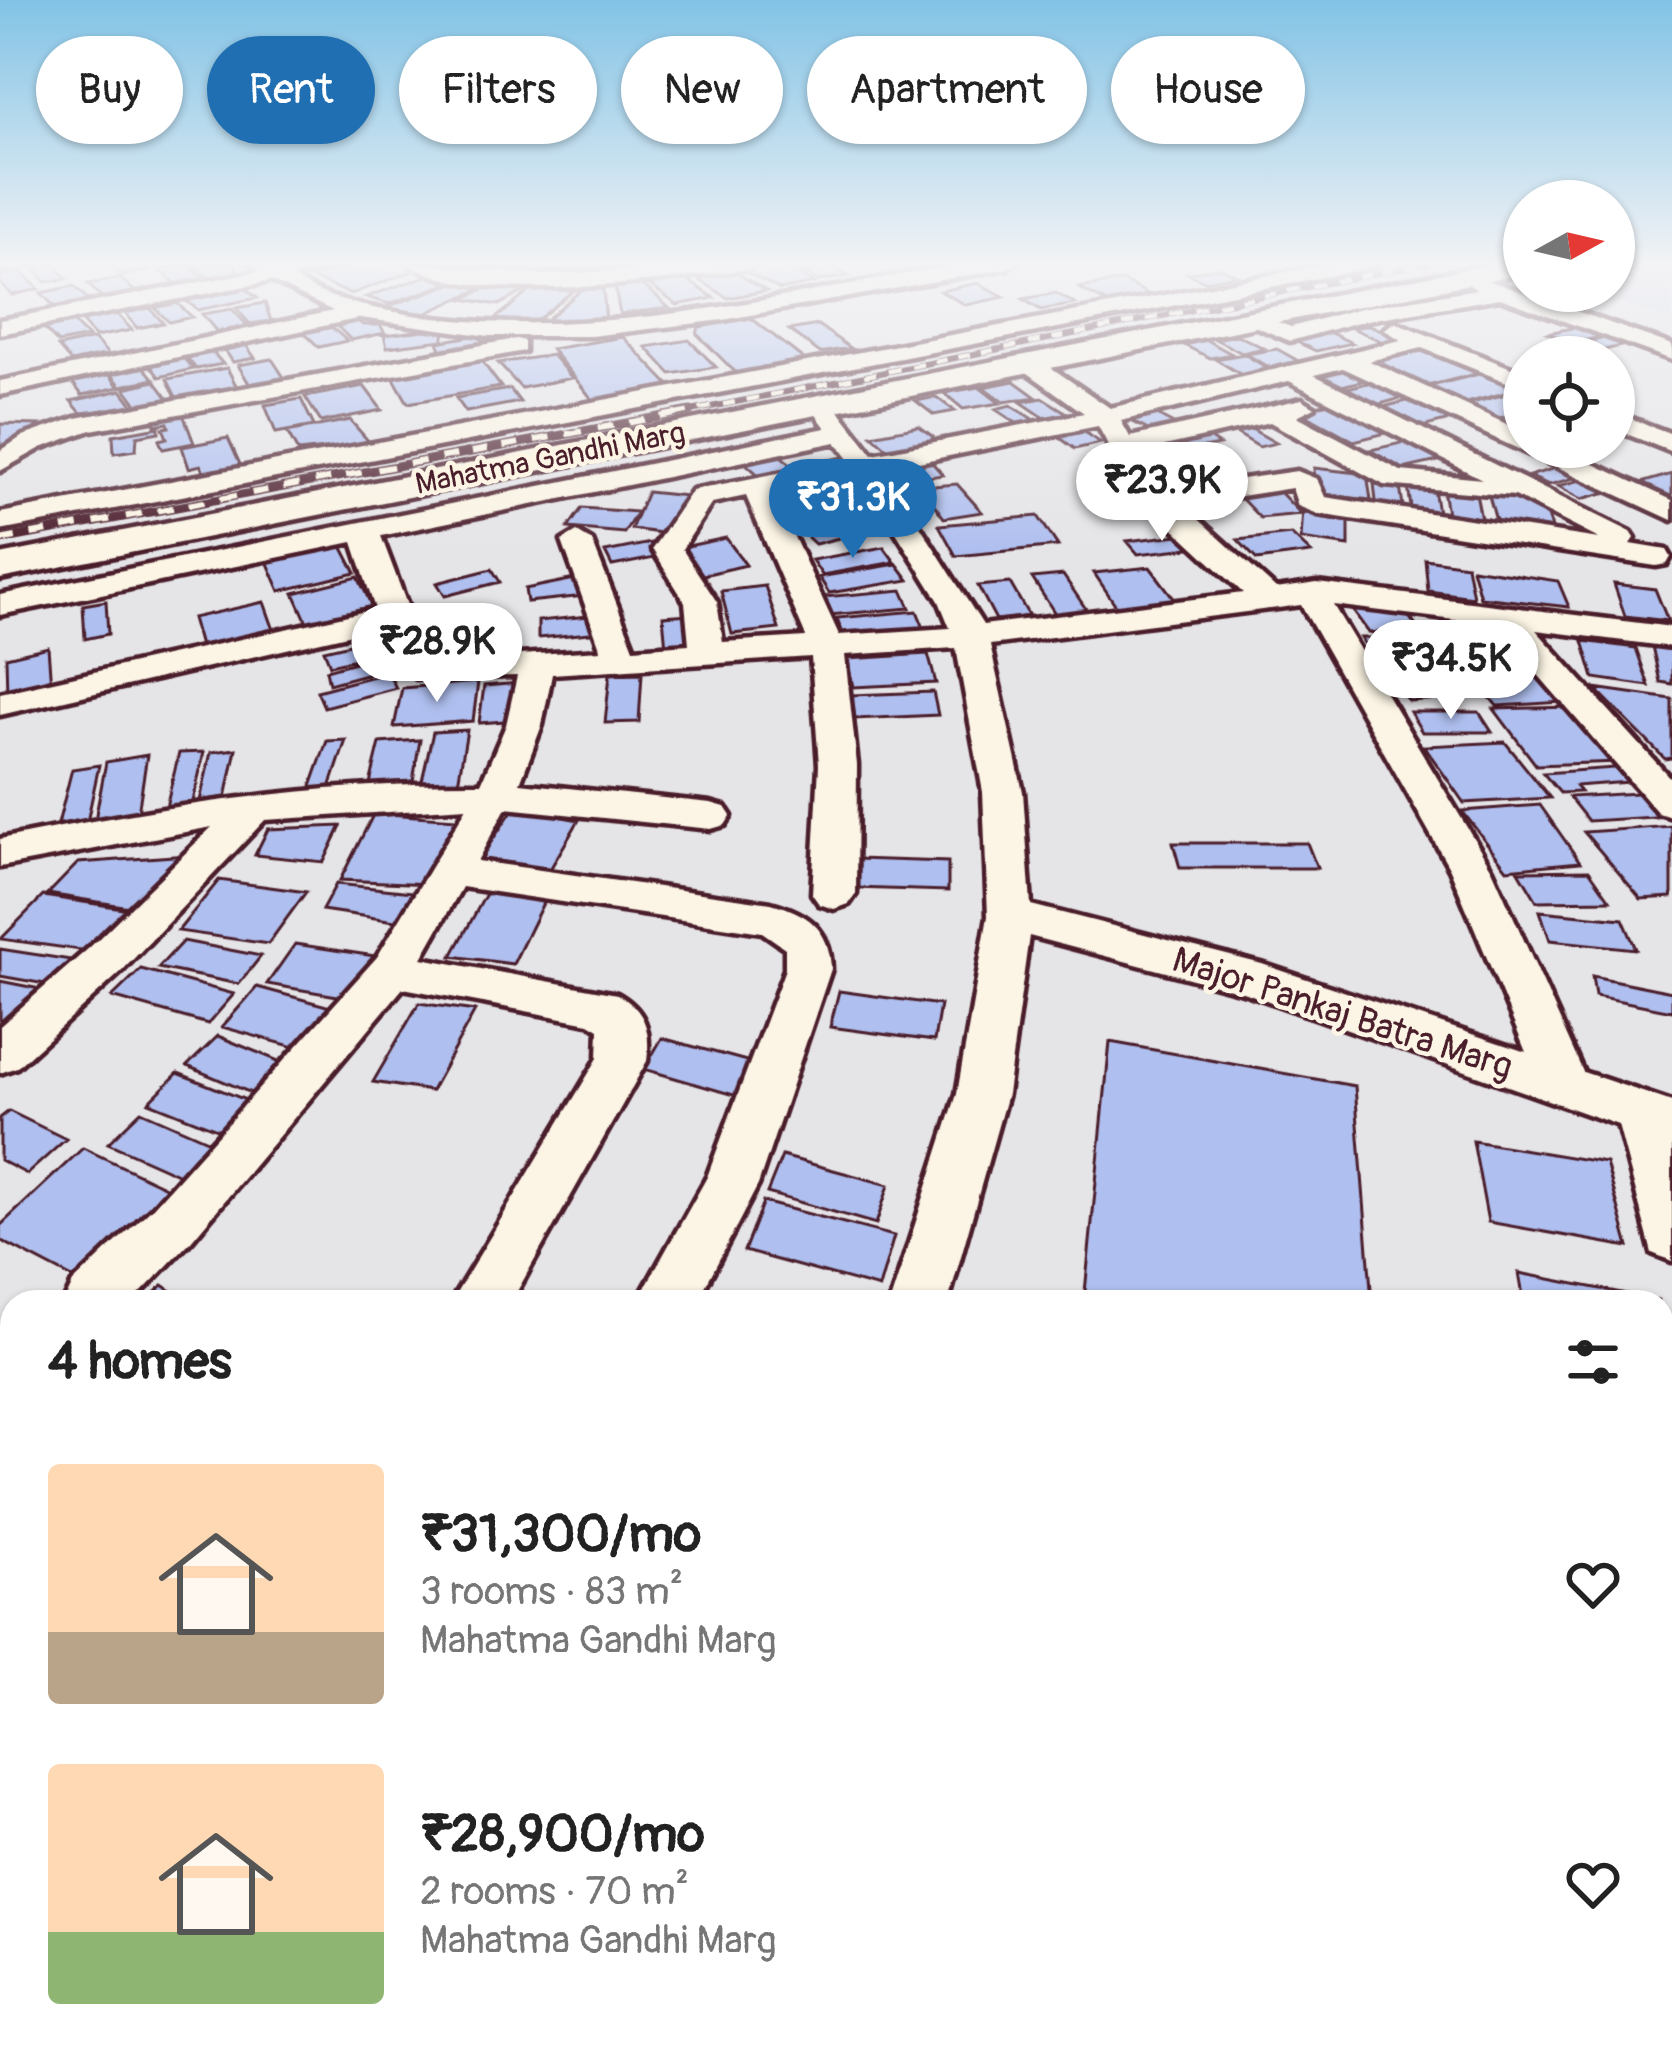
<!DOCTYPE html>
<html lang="en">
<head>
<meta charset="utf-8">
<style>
  body { margin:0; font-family:Pangolin,sans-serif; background:#f2f2f2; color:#222; height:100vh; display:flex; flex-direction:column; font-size:45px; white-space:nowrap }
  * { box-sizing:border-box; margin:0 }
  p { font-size:39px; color:#767676 }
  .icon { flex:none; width:66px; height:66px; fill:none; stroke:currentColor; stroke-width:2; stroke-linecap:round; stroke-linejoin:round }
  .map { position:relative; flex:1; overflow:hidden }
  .details { position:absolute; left:0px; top:1290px; width:1674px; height:771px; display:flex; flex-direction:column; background:#fff; border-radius:36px 36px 0 0; box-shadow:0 3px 9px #0004 }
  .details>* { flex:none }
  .hud { position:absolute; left:36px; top:36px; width:1602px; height:108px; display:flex; gap:24px }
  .needle { width:78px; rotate:82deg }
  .controls { position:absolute; left:1503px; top:180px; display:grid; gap:24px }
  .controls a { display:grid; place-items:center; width:132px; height:132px; border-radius:50%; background:#fff; box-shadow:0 3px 9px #0004; font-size:60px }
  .price { position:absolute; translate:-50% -102px; padding:0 27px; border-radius:42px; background:#fff; color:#222; font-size:39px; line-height:78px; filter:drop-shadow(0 3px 6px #0008) }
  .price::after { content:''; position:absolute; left:50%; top:72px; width:36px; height:27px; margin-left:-18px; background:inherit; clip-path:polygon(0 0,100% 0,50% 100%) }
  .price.selected { background:#1f6fb2; color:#fff }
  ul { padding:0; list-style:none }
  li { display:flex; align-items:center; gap:36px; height:300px; padding:0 48px }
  li span { display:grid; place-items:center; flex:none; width:336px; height:240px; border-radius:12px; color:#555 }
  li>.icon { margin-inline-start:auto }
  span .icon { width:144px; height:144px; fill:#fffc; stroke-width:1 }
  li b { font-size:51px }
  h2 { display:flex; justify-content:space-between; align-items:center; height:144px; padding:0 48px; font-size:51px }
  .tag { padding:0 42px; border-radius:54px; background:#fff; box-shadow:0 3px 9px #0004; font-size:42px; line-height:108px }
  .tag.selected { background:#1f6fb2; color:#fff }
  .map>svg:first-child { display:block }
</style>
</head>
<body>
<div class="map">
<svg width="1672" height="2060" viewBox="0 0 1672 2060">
  <rect width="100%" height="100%" fill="#e5e5e8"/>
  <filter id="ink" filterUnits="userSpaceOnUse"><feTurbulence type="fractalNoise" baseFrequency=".00833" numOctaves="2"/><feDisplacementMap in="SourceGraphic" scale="24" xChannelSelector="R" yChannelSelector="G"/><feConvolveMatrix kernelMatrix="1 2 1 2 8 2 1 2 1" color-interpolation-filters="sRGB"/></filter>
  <g filter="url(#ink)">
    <path fill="#d5daea" d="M1672,262v59l-87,-30h29v-28z"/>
    <path fill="#a9db9c" stroke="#7a7d64" stroke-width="3" d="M420,262h330c-110,18 -219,32 -330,0z"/>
    <path fill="#afbfef" stroke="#4a1f2b" stroke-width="3" d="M52,262l15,17 -21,3 -16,-18z
      M105,262h32l12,8 -26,6z
      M207,262h29l1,13 -26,5 -18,-16z
      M362,262h40l20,6 -71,26 -50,-20z
      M774,262l40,21 -34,7 -39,-21z
      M785,262h39l24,14 -30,5z
      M187,264l18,15 -28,6 -17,-15z
      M1219,267l18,8 -32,6 -18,-8z
      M732,270l34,21 -38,7 -33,-21z
      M441,271l23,7 -75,26 -23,-7z
      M21,272l18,17 -27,6 -12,-12v-7z
      M683,277l31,21 -37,7 -30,-22z
      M120,278l18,16 -33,7 -17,-17z
      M465,279l25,5 -76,35 -31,-11z
      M500,281l34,5 -35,19 -35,-6z
      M1123,281l27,14 -43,8 -28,-15z
      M978,283l27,14 -39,8 -26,-14z
      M641,284l15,12 13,12 -49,6 -5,-26z
      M74,286l16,15 -34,7 -15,-15z
      M536,286l38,4 -40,33 -39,-4z
      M245,288l12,10 -59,12 -12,-9z
      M582,289h21l3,32h-61z
      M1056,293l19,11 -34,6 -18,-11z
      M177,303l15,14 -23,5 -14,-14z
      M265,303l6,18 -21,3 -14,-16z
      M150,308l13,15 -26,5 -12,-15z
      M232,309l16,17 -31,6 -15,-18z
      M116,313l16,17 -37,7 -15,-17z
      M751,318l59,46 -70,13 -43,-43 2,-7z
      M354,319l9,6h17l5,8 -34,7 -18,-18z
      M72,321l16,16 -30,6 -15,-16z
      M328,324l19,17 -28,6 -18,-17z
      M1590,324l25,10 -42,9 -25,-10z
      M818,325l32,23 -30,5 -31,-23z
      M1369,325l40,17 -17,4 -40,-18z
      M432,329l13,4 -2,7 -56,7 -3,-12z
      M1322,329l30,14 -36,8 -30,-14z
      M477,335l11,11 -45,8 -5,-12z
      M1237,335l27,13 -22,5 -27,-14z
      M1618,335l20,7 -42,10 -20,-8z
      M623,337l52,54 -78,14 -46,-56z
      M94,339l14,15 -37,8 -13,-15z
      M689,340l27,27 -45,7 -25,-27z
      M1206,340l26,14 -22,4 -26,-13z
      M244,342l11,16 -22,4 -11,-16z
      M1425,346l59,26 -65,16 -59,-27z
      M210,349l13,15 -27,5 -12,-15z
      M1277,349l32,18 -31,5 -32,-18z
      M180,354l13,15 -34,8 -12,-16z
      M1244,354l30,18 -29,5 -30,-18z
      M552,355l20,23 -51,10 -23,-25z
      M272,359l13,20 -35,6 -12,-20z
      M481,360l20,27 -93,16 -16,-28z
      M140,363l14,16 -33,7 -13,-16z
      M1345,364l29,14 -40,10 -29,-16z
      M227,368l10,19 -60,12 -10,-20z
      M106,370l13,17 -37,8 -13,-17z
      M1483,373l37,16 -65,17 -36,-17z
      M1380,380l29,16 -36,10 -34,-16z
      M155,381l15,20 -31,6 -14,-19z
      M1014,381l22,16 -32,5 -21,-15z
      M364,386l18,24 -61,12 -16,-25z
      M979,387l21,16 -37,6 -19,-16z
      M510,389l10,13 -54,10 -10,-14z
      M122,390l13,17 -54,6 -10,-12z
      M1521,390l2,24 -38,6 -28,-13z
      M936,397l19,14 -21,4 -18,-14z
      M1043,398l29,18 -23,5 -28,-19z
      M1419,398l39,20 -36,9 -39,-20z
      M301,399l13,27 -38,7 -11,-28z
      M1333,402l57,30 -36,9 -56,-31z
      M1011,405l29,19 -16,4 -29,-19z
      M1149,411l32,17 -25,6 -31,-16z
      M183,414l11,29 -31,6 -4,-9 8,-2 -4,-10 6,-1 -1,-4 -13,2 -2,-6z
      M350,420l21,24 -73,8 -11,-20z
      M0,424l39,1 -39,32z
      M919,426l18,14 -48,10 -17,-15z
      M159,427v5l-22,4 -1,14 -22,3 -1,-18z
      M1077,427l24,16 -26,6 -23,-17z
      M1248,427l28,16 -17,4 -28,-17z
      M1204,435l15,10 -41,8 -15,-10z
      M228,438l15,33 -37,8 -5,-14 -12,3 -7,-21z
      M1410,441l33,19 -40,9 -33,-19z
      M777,453l20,16 -35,9 -19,-17z
      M1218,453l20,22 -35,3 -20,-22z
      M928,458l15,17 -36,5 -14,-17z
      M1565,465l20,10 -36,10 -20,-9z
      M1314,468l53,6 4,26 -56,-6z
      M1672,474v27l-35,-17z
      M839,475l20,25 -63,13 -22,-24z
      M1593,477l25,12 -36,10 -24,-13z
      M957,484l25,28 -38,6 -23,-31z
      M1374,484l26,3 4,26 -27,-3z
      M1408,486l26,3 5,29 -27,-3z
      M1277,489l24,25 -41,4 -24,-25z
      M1443,489l33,4 6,31 -34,-4z
      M647,492l40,4 -19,38 -37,-5z
      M1489,496l54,6 11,32 -56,-6z
      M855,503l14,11 -67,16 -13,-12z
      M582,508l55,4 -13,21 -56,-5z
      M1303,509l46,6v31l-48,-7z
      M871,515l8,13 -64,16 -13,-12z
      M1038,516l20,30 -102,10 -17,-31z
      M1187,534l11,13 -60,7 -11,-13z
      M1291,534l20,19 -54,7 -19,-20z
      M726,538l20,27 -47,11 -16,-29z
      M656,542l9,14 -53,10 -7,-14z
      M341,544l15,29 -76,18 -13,-30z
      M884,547l11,15 -73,13 -10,-15z
      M1425,559l42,6 6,32 -45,-6z
      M897,564l12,16 -80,13 -10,-16z
      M1150,567l26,34 -59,6 -23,-34z
      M1472,568l86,13 11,26 -89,-10z
      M492,569l8,13 -55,14 -8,-13z
      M1063,575l25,37 -32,3 -24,-37z
      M358,577l14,29 -65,16 -13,-29z
      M575,579l10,17 -58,6 -2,-13z
      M1010,583l19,33 -33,4 -18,-34z
      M1614,584l41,5 13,32 -43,-5z
      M765,586l14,43 -47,5 -11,-43z
      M902,590l8,18 -81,7 -6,-18z
      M106,601l2,33 -23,5 -2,-34z
      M264,602l11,31 -74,17 -9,-32z
      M1403,609l17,22 -51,2 -16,-22z
      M917,611l7,17 -81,7 -6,-17z
      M689,614l4,32 -27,2 -3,-32z
      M599,615l2,17 -63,6v-17z
      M1492,625l33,38 -55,2 -31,-38z
      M384,636l6,15 -60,14 -6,-15z
      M1361,638h76l7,11h-76z
      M1583,641l53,7 13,38 -55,-8z
      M1652,646l20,4v34l-12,-2z
      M48,647l3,39 -44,10 -1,-39z
      M392,652l7,13 -70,19 -3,-14z
      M1453,652l14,18 -87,3 -12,-18z
      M928,654l8,29 -83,4 -6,-28z
      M1532,667l32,35 -67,4 -30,-36z
      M388,672l8,16 -72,19 -7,-16z
      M642,673l-3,49 -34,1 5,-49z
      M1457,674l19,23 -67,4 -18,-22z
      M478,682l-5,39 -79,6 8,-39z
      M521,683l-4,37 -38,3 5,-37z
      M1595,688l77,11v59l-7,1z
      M933,692l5,23 -83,4 -4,-24z
      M1573,707l45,55 -82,3 -42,-56z
      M1410,712h69l13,20h-70z
      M467,730l-9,53 -37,2 12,-53z
      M346,740l-17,51 -20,1 18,-51z
      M420,740l-7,41 -43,3 10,-41z
      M1505,742l45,56 -86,5 -40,-57z
      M236,749l-10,49 -26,3 11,-49z
      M204,752l-12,54 -27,5 14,-58z
      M147,755l-9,58 -43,7 11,-58z
      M99,765l-13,62 -30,5 16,-63z
      M1629,767l14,14 -68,5 5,6 -20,1 -17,-20z
      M1654,792l18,24 -84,5 -19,-24z
      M1540,805l40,57 -73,7 -45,-58z
      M514,808l65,12 -33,56 -71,-10z
      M374,813l83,6 -27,65 -90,-4z
      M341,826l-17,36 -69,-7 13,-26z
      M1672,826v71l-31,2 -57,-67z
      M1173,843h134l10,25h-137z
      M187,855l-45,54 -94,-15 30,-31z
      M856,859l92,3v29l-94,-3z
      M1589,870l21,30 -73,1 -18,-30z
      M219,880l87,12 -38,52 -90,-13z
      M336,884l77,8 -11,30 -80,-12z
      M488,890l58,7 -33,67 -61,-8z
      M43,896l93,14 -48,41 -87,-12z
      M1540,911l83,8 13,30 -86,-9z
      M183,941l78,15 -22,28 -81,-16z
      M295,944l93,14 -27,42 -94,-16z
      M0,949l84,13 -22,25 -62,-11z
      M141,969l93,25 -26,30 -96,-27z
      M1592,976l80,16v19l-77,-15z
      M0,981l50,10 -50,53z
      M257,987l92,25 -33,41 -94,-26z
      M839,991l101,14 -6,36 -104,-14z
      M419,1003l56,8 -44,80 -58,-9z
      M218,1036l63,26 -30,31 -64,-27z
      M662,1038l92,25 -17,33 -93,-27z
      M1110,1042l245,44 17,216h-288z
      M178,1073l68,27 -27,30 -70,-28z
      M9,1111l57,28 -39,35 -27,-14v-42z
      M141,1111l75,33 -32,33 -76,-34z
      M1473,1141l133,22 23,84 -141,-25z
      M83,1148l91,43 -90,93 -84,-44v-14z
      M782,1156l107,29 -13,39 -109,-31z
      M763,1202l131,34 -15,52 -135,-37z
      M1519,1273l139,27 1,2h-135z
      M163,1285l25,17h-43z
      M0,1466l12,18v46l-12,9z
      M1662,1570l10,3v108l-10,-4z
      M1662,1718l10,4v93l-10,-3z
      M12,1741v114l-12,11v-115z
      M974,2049h124l-6,11h-107z
      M1148,2049h102l-5,11h-102z"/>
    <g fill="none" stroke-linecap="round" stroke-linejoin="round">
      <g stroke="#4a1f2b" stroke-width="9">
        <path id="minor" d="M0,262h21l-21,8z
          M251,262h22l6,5 68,-5 -3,4 -52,11c34,24 80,31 121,38 189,28 375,-22 561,-53h43l-10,6 -284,52 -132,16h-102l-128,-18 -361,77v-14l333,-70 -62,-30 -271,53v-14l259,-49z
          M407,262l134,13 219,-13 -10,6c-76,12 -281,41 -343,-6z
          M1340,262h40l-10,6 -1370,263v-18z
          M1473,275l199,70v15l-172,-62 -138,23 -72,20 -52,-22 11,-7 42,15 69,-19 116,-19 -13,-8z
          M1395,322l129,51v16l-102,-41 -53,13 155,71v15h33l115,53v20l-329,-152 -29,7 317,157 4,6 -4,6 36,6 4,7 -4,7 -11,2 -338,-52 -20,-8 -6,-18 -109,17 93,84 41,-6 355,44v20l-136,-17 136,150v37l-14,-4 -163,-188 -162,-20 159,264 91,203 89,30v159l-20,-8 -34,-128 -372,-132 -217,-57 -22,158 -59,208h-58l67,-208 31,-178 -5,-124 -27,-144 -111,7 12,110 -1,129 -7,10 -15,5 -15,-5 -7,-10 7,-129 -8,-108 -259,17 -10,51 -22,58 191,20 14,4 6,9 -6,9 -14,4 -205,-21 -29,53 294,42c37,10 59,26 60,66l-73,216 -61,117h-60l70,-125 78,-208v-21l-23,-16 -300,-45 -40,71 195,36c28,16 34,35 30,67l-136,241h-60l147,-244 1,-29 -10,-6 -186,-35 -212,253 -59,61h-68l9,-19 80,-76 224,-250 90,-150 -202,13 -144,152 -104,95 -17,6v-47l89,-78 123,-121 -212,40v-28c159,-33 318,-57 481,-56l25,-58 11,-49 -101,2 -34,-51 -382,88v-22l375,-84 -22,-67 -353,73v-20l826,-167 -18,-24 13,-8 9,3 43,55 211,-41 -63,-45v-10h16l73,50 291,-68 -17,-11zM1289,381l193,98 -81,-8 -104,-55 18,-9 -13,-8 -172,38 -9,-16zM1270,422l114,63 131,11 84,43 -274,-42 -8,-18 -20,-8 -131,19 -28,-38zM1098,426l34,63 111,104 -260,32 -99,-156zM836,442l13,17 -157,31 -40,59 33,53 4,42 -55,4 -42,-107 -15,-9 -15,9 39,109 -164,10 -22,-34 -34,-90zM859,473l80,128 11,27 -111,7 -66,-144zM746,496l60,141 -83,5 -6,-40 -35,-53 30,-46zM1301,605l149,264 76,183 -264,-88 -231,-59 -8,-113 -33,-147z
          M516,339l8,2v10l-433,79 -50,18 -41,23v-20l23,-15 53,-18z
          M1614,412l58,22v18l-58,-23z
          M0,1364l12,5v70l-12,-4z
          M1662,1790l10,3v78l-10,-3z
          M160,2049h89l-5,11h-89z
          M567,2049h87l-5,11h-87z
          M764,2049h90l5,11h-90z"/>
      </g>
      <g stroke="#4a1f2b" stroke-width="9">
        <path id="major" d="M1501,262h23v11l-1524,306v-24z"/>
      </g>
      <use href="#minor" fill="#fcf5e5" fill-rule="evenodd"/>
      <use href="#major" fill="#fcf5e5" fill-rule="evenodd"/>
      <g stroke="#4a1f2b" stroke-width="6">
        <path id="rail-far1" d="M676,414l756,-152"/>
      </g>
      <g stroke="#4a1f2b" stroke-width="9">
        <path id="rail" d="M0,540l691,-129"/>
      </g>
      <use href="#rail-far1" stroke="#fcf5e5" stroke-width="4.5" stroke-dasharray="12" stroke-linecap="butt"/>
      <use href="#rail" stroke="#fcf5e5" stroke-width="6" stroke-dasharray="16" stroke-linecap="butt"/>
    </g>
  </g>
  <linearGradient id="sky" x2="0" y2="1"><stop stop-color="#82c3e6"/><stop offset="0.48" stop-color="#f3f3f5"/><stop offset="1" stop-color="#f3f3f5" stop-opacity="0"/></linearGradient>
  <rect width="1672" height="550" fill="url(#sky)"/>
  <g text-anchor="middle" stroke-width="9" stroke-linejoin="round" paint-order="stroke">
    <g font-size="30" fill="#4a1f2b" stroke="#fcf5e5">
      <text transform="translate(550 458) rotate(-11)" y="10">Mahatma Gandhi Marg</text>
    </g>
    <g font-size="36" fill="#4a1f2b" stroke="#fcf5e5">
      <text transform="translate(1343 1012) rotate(18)" y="13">Major Pankaj Batra Marg</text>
    </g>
  </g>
</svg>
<div class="controls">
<a><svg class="needle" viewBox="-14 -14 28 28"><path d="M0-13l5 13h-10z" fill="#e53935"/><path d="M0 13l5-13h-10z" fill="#767676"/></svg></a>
<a><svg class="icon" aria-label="locate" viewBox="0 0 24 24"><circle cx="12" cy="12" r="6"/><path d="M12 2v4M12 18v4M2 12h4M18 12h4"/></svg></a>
</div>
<b class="price" style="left:1162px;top:544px">₹23.9K</b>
<b class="price selected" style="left:853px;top:561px">₹31.3K</b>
<b class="price" style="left:437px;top:705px">₹28.9K</b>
<b class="price" style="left:1451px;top:722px">₹34.5K</b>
<div class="hud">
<a class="tag">Buy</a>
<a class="tag selected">Rent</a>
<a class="tag">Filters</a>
<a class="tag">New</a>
<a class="tag">Apartment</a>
<a class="tag">House</a>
</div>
<section class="details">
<h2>4 homes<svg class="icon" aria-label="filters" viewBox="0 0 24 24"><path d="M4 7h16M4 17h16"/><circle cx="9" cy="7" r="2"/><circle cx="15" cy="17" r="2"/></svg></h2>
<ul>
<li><span style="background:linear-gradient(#ffd9b3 70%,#b9a48a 0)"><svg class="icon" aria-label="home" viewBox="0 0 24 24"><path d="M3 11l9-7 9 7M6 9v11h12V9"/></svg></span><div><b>₹31,300/mo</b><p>3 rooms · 83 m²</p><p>Mahatma Gandhi Marg</p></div><svg class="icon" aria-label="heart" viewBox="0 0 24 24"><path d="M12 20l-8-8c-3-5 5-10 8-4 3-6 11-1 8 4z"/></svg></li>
<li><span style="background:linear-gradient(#ffd9b3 70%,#8fb573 0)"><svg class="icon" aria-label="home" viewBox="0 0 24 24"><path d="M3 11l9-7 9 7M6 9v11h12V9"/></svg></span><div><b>₹28,900/mo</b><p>2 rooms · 70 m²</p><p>Mahatma Gandhi Marg</p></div><svg class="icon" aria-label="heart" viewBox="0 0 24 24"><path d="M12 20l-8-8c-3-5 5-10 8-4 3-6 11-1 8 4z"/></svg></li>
</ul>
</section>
</div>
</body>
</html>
